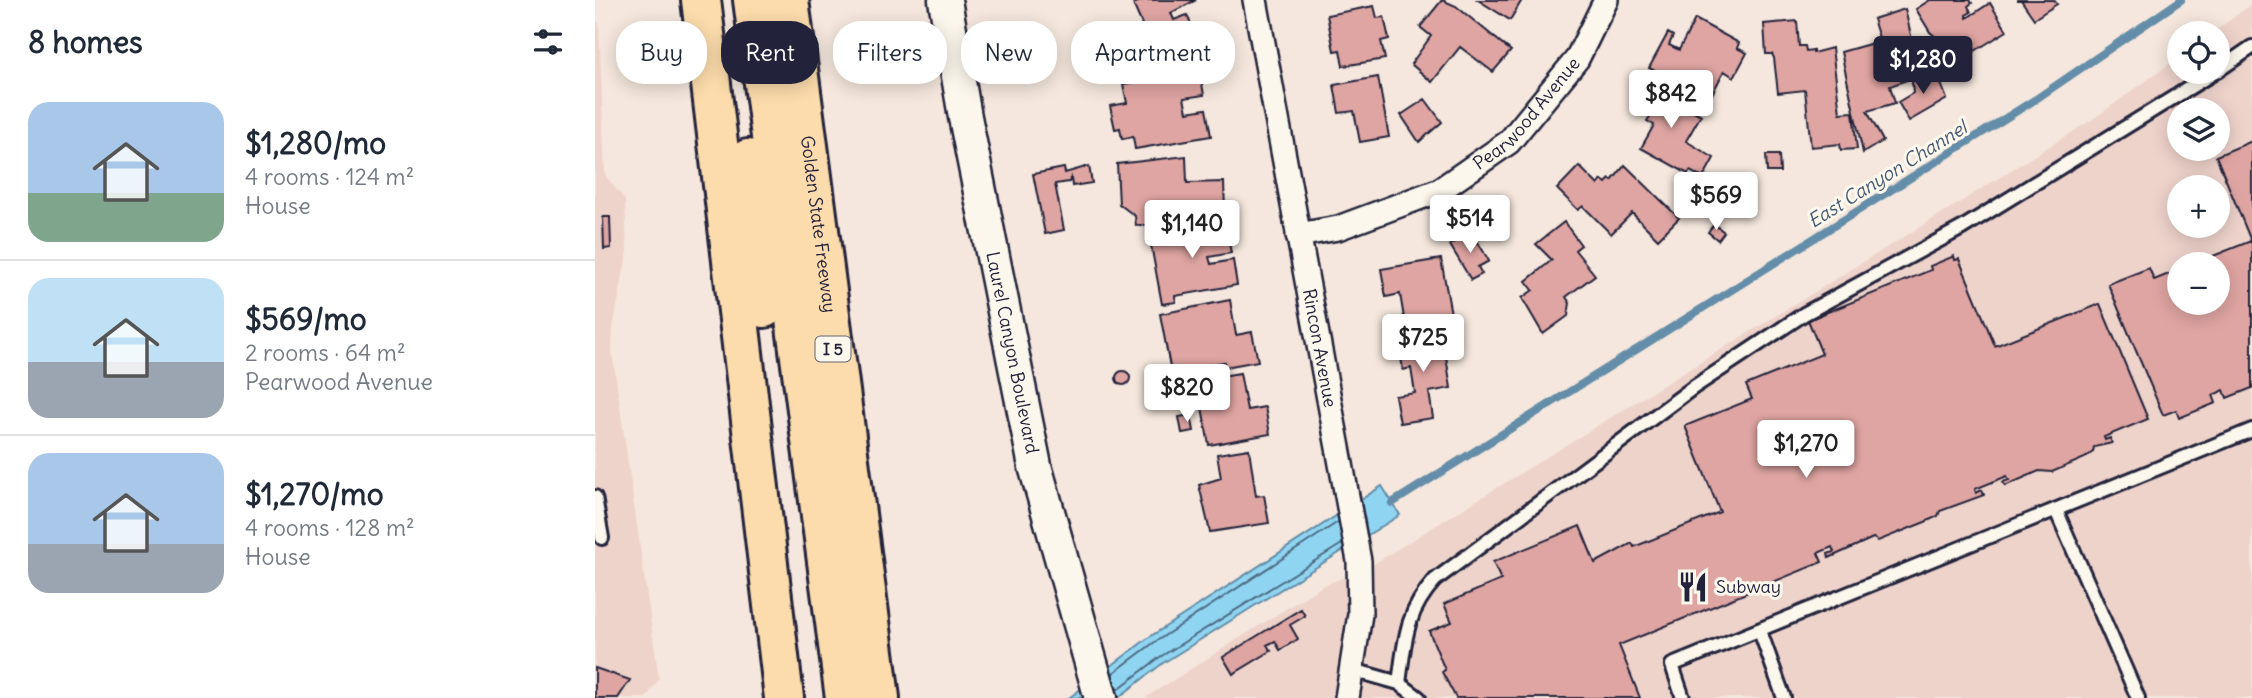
<!DOCTYPE html>
<html lang="en">
<head>
<meta charset="utf-8">
<style>
  body { margin:0; font-family:Delius,sans-serif; background:#f2f2f3; color:#1f2937; height:100vh; display:flex; flex-direction:column; font-size:26px; white-space:nowrap }
  * { box-sizing:border-box; margin:0 }
  p { font-size:23px; color:#747a83 }
  .icon { flex:none; width:38px; height:38px; fill:none; stroke:currentColor; stroke-width:2; stroke-linecap:round; stroke-linejoin:round }
  .map { position:relative; flex:1; overflow:hidden }
  .details { display:flex; flex-direction:column; background:#fff; width:595px }
  .details>* { flex:none }
  .guide { position:absolute; left:21px; top:21px; width:665px; height:63px; display:flex; gap:14px }
  .tools { position:absolute; left:1572px; top:21px; display:grid; gap:14px }
  .tools a { display:grid; place-items:center; width:63px; height:63px; border-radius:50%; background:#fff; box-shadow:0 4px 18px #0003; font-size:35px }
  .price { position:absolute; translate:-50% -60px; padding:0 16px; border-radius:7px; background:#fff; color:#222; font-size:23px; line-height:46px; filter:drop-shadow(0 2px 4px #0008) }
  .price::after { content:''; position:absolute; left:50%; top:42px; width:21px; height:16px; margin-left:-10px; background:inherit; clip-path:polygon(0 0,100% 0,50% 100%) }
  .price.current { background:#22223b; color:#fff }
  ul { padding:0; list-style:none }
  li { display:flex; align-items:center; gap:21px; height:175px; padding:0 28px }
  li+li { border-top:2px solid #e0e1e3 }
  li span { display:grid; place-items:center; flex:none; width:196px; height:140px; border-radius:21px; color:#555 }
  li>.icon { margin-inline-start:auto }
  span .icon { width:84px; height:84px; fill:#fffc; stroke-width:1 }
  li b { font-size:30px }
  h2 { display:flex; justify-content:space-between; align-items:center; height:84px; padding:0 28px; font-size:30px }
  .tag { padding:0 24px; border-radius:28px; background:#fff; box-shadow:0 4px 18px #0003; font-size:24px; line-height:63px }
  .tag.current { background:#22223b; color:#fff }
  main { display:flex; flex:1; min-height:0 }
  .map>svg:first-child { display:block }
</style>
</head>
<body>
<main>
<section class="details">
<h2>8 homes<svg class="icon" aria-label="filters" viewBox="0 0 24 24"><path d="M4 7h16M4 17h16"/><circle cx="9" cy="7" r="2"/><circle cx="15" cy="17" r="2"/></svg></h2>
<ul>
<li><span style="background:linear-gradient(#a9c7e8 65%,#7fa58c 0)"><svg class="icon" aria-label="home" viewBox="0 0 24 24"><path d="M3 11l9-7 9 7M6 9v11h12V9"/></svg></span><div><b>$1,280/mo</b><p>4 rooms · 124 m²</p><p>House</p></div></li>
<li><span style="background:linear-gradient(#bfe0f5 60%,#9aa5b1 0)"><svg class="icon" aria-label="home" viewBox="0 0 24 24"><path d="M3 11l9-7 9 7M6 9v11h12V9"/></svg></span><div><b>$569/mo</b><p>2 rooms · 64 m²</p><p>Pearwood Avenue</p></div></li>
<li><span style="background:linear-gradient(#a9c7e8 65%,#9aa5b1 0)"><svg class="icon" aria-label="home" viewBox="0 0 24 24"><path d="M3 11l9-7 9 7M6 9v11h12V9"/></svg></span><div><b>$1,270/mo</b><p>4 rooms · 128 m²</p><p>House</p></div></li>
</ul>
</section>
<div class="map">
<svg width="1657" height="698" viewBox="0 0 1657 698">
  <rect width="100%" height="100%" fill="#f5e7dd"/>
  <filter id="ink" filterUnits="userSpaceOnUse"><feTurbulence type="fractalNoise" baseFrequency=".0143" numOctaves="2"/><feDisplacementMap in="SourceGraphic" scale="14" xChannelSelector="R" yChannelSelector="G"/><feConvolveMatrix kernelMatrix="1 2 1 2 8 2 1 2 1" color-interpolation-filters="sRGB"/></filter>
  <g filter="url(#ink)">
    <path fill="#eed3cb" fill-rule="evenodd" d="M1657,4v694h-1107l177,-112 45,-18 587,-362 142,-89 83,-60v15h38v-39h-5zM1584,110h38v39h-38zM1584,187h38v39h-38zM1584,264h38v39h-38z
      M0,21l4,2 6,152 20,25 2,54 -14,74 -1,23 47,328 -13,19h-51z"/>
    <path fill="#8fd5f1" stroke="#638da8" stroke-width="2" d="M787,486l18,29 -237,148 -45,35h-49l79,-60z"/>
    <g fill="none" stroke-linecap="round" stroke-linejoin="round">
      <path stroke="#4e6a84" stroke-width="2" d="M517,674l40,-30 186,-122
        M522,690l43,-33 182,-113"/>
      <path stroke="#638da8" stroke-width="8" d="M797,503l644,-404 145,-99"/>
    </g>
    <path fill="#dfa5a2" stroke="#22223b" stroke-width="2" d="M548,0h53l-25,13 3,7 13,-5 11,25 -50,21 -8,-20 8,-3 -15,-34z
      M847,0l14,6 55,45 -18,21 -33,-25 -28,35 -21,-18 20,-28 -11,-9z
      M883,0h44l-12,20z
      M1335,0h40l2,3 -4,3 3,6 -5,3 1,3 23,-15 17,28 -58,36 -13,-20 7,-4 -13,-11 -14,-23z
      M1422,0h37l3,4 -23,15 -13,-19z
      M779,6l3,12 7,-1 5,22 -8,2 4,18 -42,7 -3,-16 -6,1 -7,-36z
      M1310,9l15,66 -30,11 5,17 -28,8 16,30 -20,12 -22,-101 39,-11 -7,-22z
      M1100,19l44,24 -2,5 10,5 -13,24 -10,-6 -14,27 -61,-30 19,-35 5,3 -4,9 10,5z
      M1202,21l2,25h6l1,5 7,-1v3l19,-5 8,65 13,-1 4,37 -16,1 -1,-6 -29,3 -6,-57 -27,3 -4,-35 -2,-4h-6l-2,-30z
      M1341,71l11,28 -38,22 -11,-19 15,-9 -1,-12z
      M605,72l4,23 -20,3 3,14 19,-3 5,27 -76,13 -2,-12 -11,2 -2,-11 -5,1 -5,-23 17,-3 -4,-19z
      M783,77l11,60 -29,5 -6,-31 -15,2 -5,-28z
      M1052,77l23,13 -2,3 5,3 -1,3 29,16 -15,26 28,17 -11,20 -13,-7 -2,3 -47,-26 13,-23 -7,-4 4,-6 -20,-10z
      M830,99l17,23 -23,20 -18,-27z
      M1657,141v247l-25,10 -3,-8 -11,5 3,8 -37,15 -3,-8 -13,5 -55,-131 41,-16 5,12 25,-10v33h38v-39h-24l58,-23 -35,-85z
      M1171,155h13l1,17h-13z
      M591,156l1,27 37,-1 1,29 -34,2v7l-55,6 -1,-10 -16,-12 -2,-40z
      M1030,165l54,53 -21,21 -26,-26 -21,21 -28,-28 -5,4 -21,-21 22,-23 19,19 4,-5 4,3 4,-4 2,2z
      M494,166l3,17 -20,3 -1,-8 -2,4 -14,2 9,46 -19,4 -12,-60 31,-6 1,5z
      M8,217h7l1,31 -7,1z
      M630,221l6,32 -22,4 2,7 22,-4 4,25 -62,11 1,6 -14,2 -13,-70z
      M969,222l17,23 -6,5 20,25 -29,22 4,6 -2,13 -25,18 -21,-36 11,-8 -7,-9 26,-21 -16,-16z
      M1119,224l10,8 -6,8 -10,-8z
      M877,232l17,29 -11,6 4,7 -11,6 -21,-35z
      M1359,256l1,4 4,-1 36,87 105,-42 48,115 -44,18 1,3 5,-2 2,5 -18,4 -1,5 -8,6 -33,14 -13,-1 -34,15 -2,-4 6,-2 -2,-4 -32,13 1,4 6,-3 2,5 -44,16 -2,5 -13,6 -47,19 -5,-3 -44,20 -1,-4 6,-2 -2,-5 -14,6 4,9 -203,83 21,53h-184l-14,-26 3,-2 -16,-39 23,-9 -8,-18 57,-24 -8,-18 87,-36 15,37 37,-20 2,4 86,-35 -35,-86 67,-27 -6,-14 76,-31 -14,-34 123,-50 -1,-4z
      M846,259l10,55 -46,10 -5,-30 -14,3 -5,-28z
      M635,300l6,35 16,-3 6,29 -33,6 -1,-5 -53,10 -11,-58z
      M847,331l9,57 -22,4 4,26 -33,5 -5,-27 20,-3 -4,-25 -8,2 -5,-32z
      M521 378a7 7 0 1 1 14 0a7 7 0 1 1-14 0Z
      M645,373l7,37 18,-3 5,27 -61,11 -12,-65z
      M571,385l3,17 -12,2 -3,-16z
      M596,415l3,16 -12,2 -3,-16z
      M654,449l7,47 8,-1 5,28 -59,9 -11,-47 22,-7 -4,-24z
      M706,609l4,7 -15,9 8,14 -18,11 -5,-9 -8,4 4,6 -38,23 -10,-17z
      M0,668l35,12 -12,18h-23z"/>
    <g fill="none" stroke-linecap="round" stroke-linejoin="round">
      <g stroke="#22223b" stroke-width="18">
        <path id="service" d="M1622,71l35,-24
          M0,497l7,41
          M1461,510l82,188
          M1165,631l24,67
          M758,670l46,13 20,15
          M804,683c6,-42 6,-70 36,-103l259,-193 110,-73 158,-86 253,-156
          M1088,698l-11,-33 580,-235"/>
      </g>
      <g stroke="#22223b" stroke-width="28">
        <g id="minor">
          <path id="s1" d="M660,0l104,561 1,53 -13,84"/>
          <path id="s2" d="M703,235l40,-7 102,-38 69,-48 68,-83 29,-59"/>
        </g>
      </g>
      <g stroke="#22223b" stroke-width="37">
        <g id="secondary">
          <path id="s3" d="M350,0l20,117 70,349 66,232"/>
        </g>
      </g>
      <g stroke="#22223b" stroke-width="44">
        <g id="motorway">
          <path d="M106,0l83,698"/>
          <path d="M158,0l92,698"/>
          <path id="s4" d="M194,0l91,698"/>
          <path d="M153,159l16,149"/>
        </g>
      </g>
      <use href="#service" stroke="#fbf7ec" stroke-width="12"/>
      <use href="#minor" stroke="#fbf7ec" stroke-width="23"/>
      <use href="#secondary" stroke="#fbf7ec" stroke-width="32"/>
      <use href="#motorway" stroke="#fcdcac" stroke-width="38"/>
    </g>
  </g>
  <defs>
    <g id="restaurant-bare" transform="scale(2.415)"><path d="M-5-6h1v4h1v-4h1v4h1v-4h1v5L-1.5 .5V6h-2V.5L-5-1ZM5-6V6H3V1.5H1.5Q1.5-4 5-6Z" fill="#22223b" stroke="#fbf7ec" stroke-width="2.5" paint-order="stroke"/></g>
  </defs>
  <g fill-rule="evenodd">
    <use href="#restaurant-bare" x="1098" y="587"/>
  </g>
  <g text-anchor="middle" stroke-width="6" stroke-linejoin="round" paint-order="stroke">
    <rect fill="#fbf7ec" stroke="#636270" stroke-width="2" x="220.5" y="336.5" width="35" height="25" rx="5"/>
    <g font-size="16" font-weight="bold" fill="#22223b">
      <text x="238" y="355">I 5</text>
    </g>
    <g font-size="18" fill="#22223b" stroke="#fbf7ec">
      <text dy="6" stroke="none"><textPath href="#s2" startOffset="266">Pearwood Avenue</textPath></text>
      <text dy="6" stroke="none"><textPath href="#s4" startOffset="226">Golden State Freeway</textPath></text>
      <text dy="6" stroke="none"><textPath href="#s1" startOffset="354">Rincon Avenue</textPath></text>
      <text dy="6" stroke="none"><textPath href="#s3" startOffset="359">Laurel Canyon Boulevard</textPath></text>
    </g>
    <g font-size="18" fill="#22223b" stroke="#fbf7ec" text-anchor="start">
      <text x="1121" y="593">Subway</text>
    </g>
    <g font-size="19" font-style="italic" fill="#435872" stroke="#fbf7ec">
      <text transform="translate(1292 174) rotate(-32)" y="7">East Canyon Channel</text>
    </g>
  </g>
</svg>
<div class="tools">
<a><svg class="icon" aria-label="locate" viewBox="0 0 24 24"><circle cx="12" cy="12" r="6"/><path d="M12 2v4M12 18v4M2 12h4M18 12h4"/></svg></a>
<a><svg class="icon" aria-label="layers" viewBox="0 0 24 24"><path d="M12 4l9 5-9 5-9-5zM3 14l9 5 9-5"/></svg></a>
<a>+</a>
<a>−</a>
</div>
<b class="price current" style="left:1328px;top:96px">$1,280</b>
<b class="price" style="left:1076px;top:130px">$842</b>
<b class="price" style="left:1121px;top:232px">$569</b>
<b class="price" style="left:875px;top:255px">$514</b>
<b class="price" style="left:597px;top:260px">$1,140</b>
<b class="price" style="left:828px;top:374px">$725</b>
<b class="price" style="left:592px;top:424px">$820</b>
<b class="price" style="left:1211px;top:480px">$1,270</b>
<div class="guide">
<a class="tag">Buy</a>
<a class="tag current">Rent</a>
<a class="tag">Filters</a>
<a class="tag">New</a>
<a class="tag">Apartment</a>
</div>
</div>
</main>
</body>
</html>
